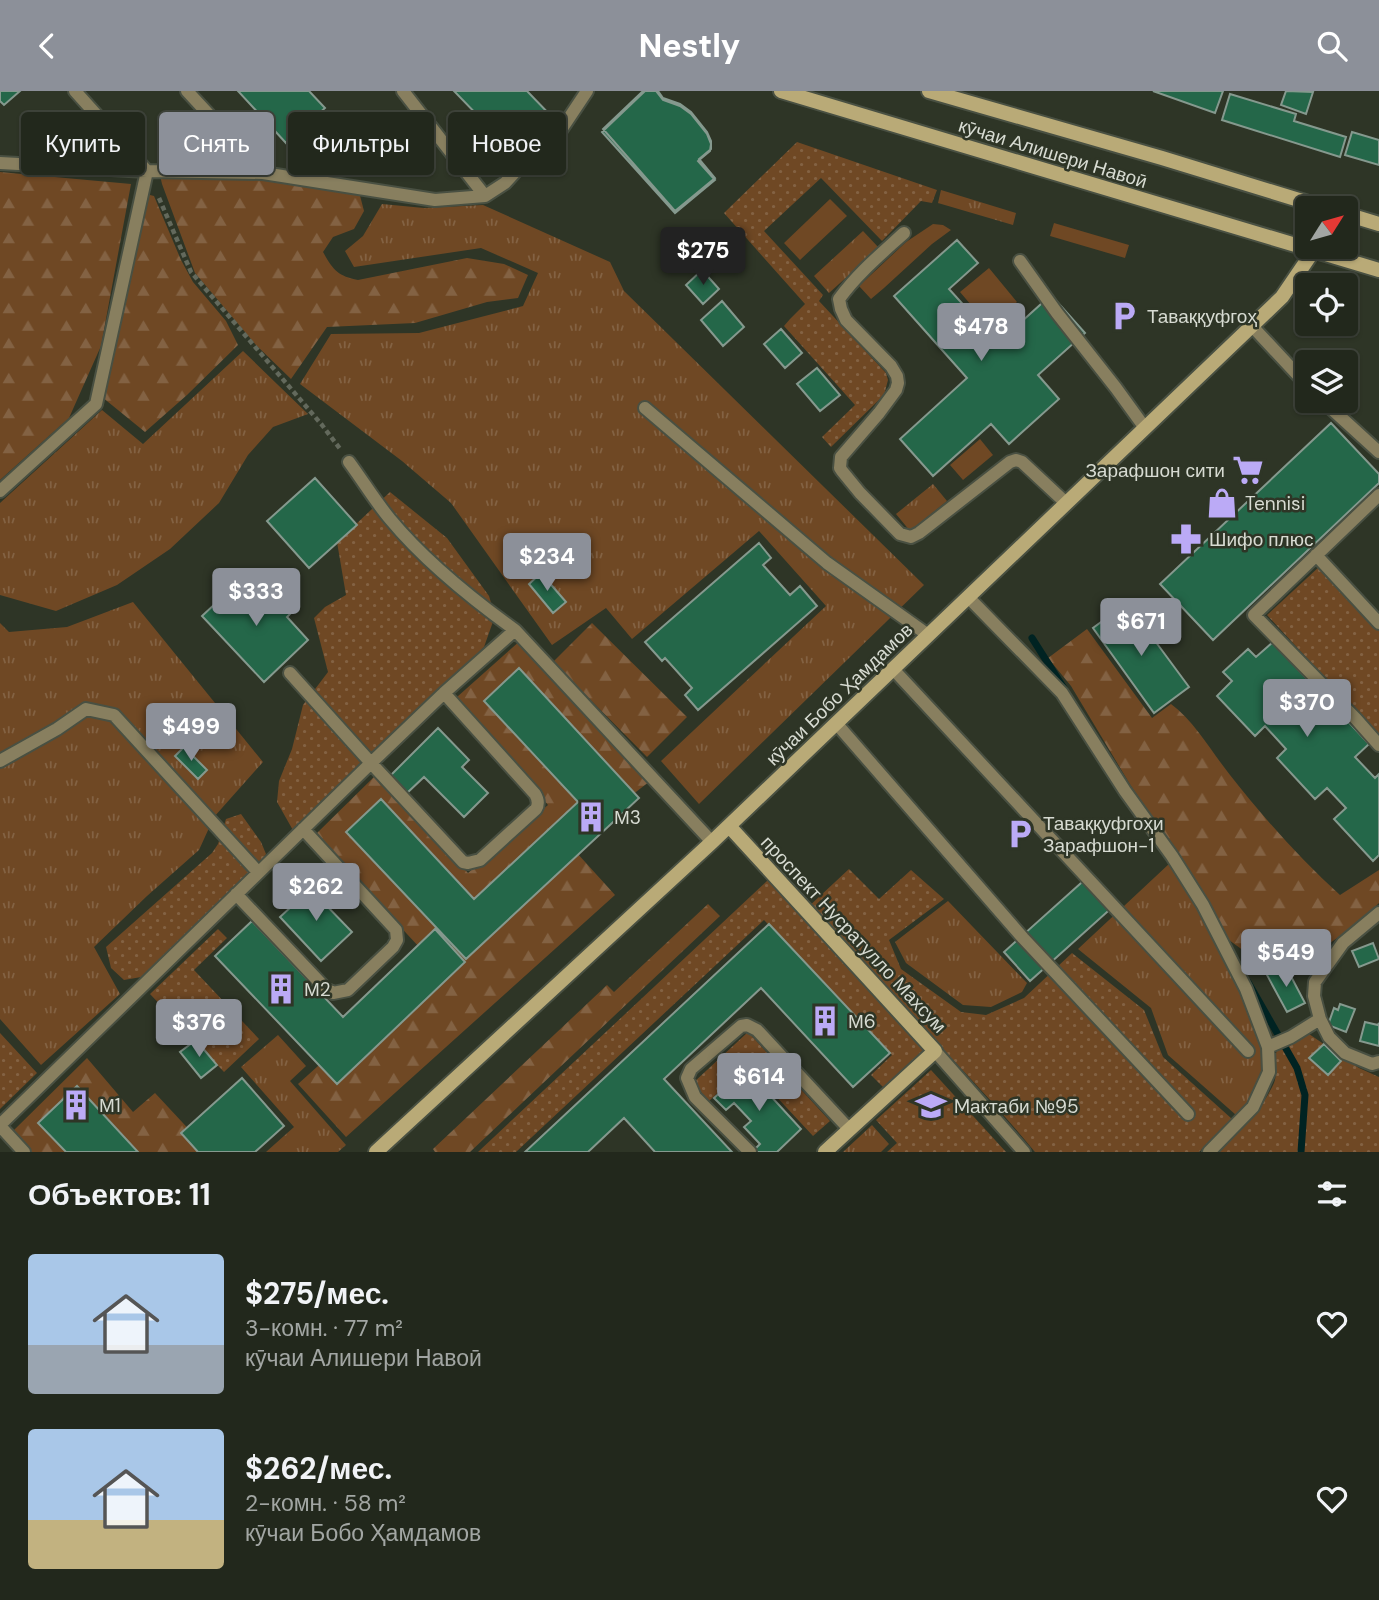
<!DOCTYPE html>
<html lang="ru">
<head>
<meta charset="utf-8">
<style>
  body { margin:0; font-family:"DM Sans",sans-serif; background:#2e3429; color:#f1f3f6; height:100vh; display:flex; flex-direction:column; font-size:26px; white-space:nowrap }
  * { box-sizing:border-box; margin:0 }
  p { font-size:23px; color:#a2a6a3 }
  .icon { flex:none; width:38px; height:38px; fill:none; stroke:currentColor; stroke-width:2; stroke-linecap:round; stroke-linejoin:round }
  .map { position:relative; height:1061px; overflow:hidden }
  .details { display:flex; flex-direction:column; background:#22281c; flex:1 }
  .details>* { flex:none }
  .banner { position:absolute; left:21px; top:21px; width:700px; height:63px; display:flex; gap:14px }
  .needle { width:46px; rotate:53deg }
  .tools { position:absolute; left:1295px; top:105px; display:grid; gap:14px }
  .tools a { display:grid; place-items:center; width:63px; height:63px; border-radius:7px; background:#22281c; box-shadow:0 2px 5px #0004,0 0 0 2px #3f443b; font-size:35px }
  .price { position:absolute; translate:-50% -60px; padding:0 16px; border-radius:7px; background:#8c9099; color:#fff; font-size:23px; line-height:46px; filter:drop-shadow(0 2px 4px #0008) }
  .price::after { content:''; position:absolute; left:50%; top:42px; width:21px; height:16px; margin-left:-10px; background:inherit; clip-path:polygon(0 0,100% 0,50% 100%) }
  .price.selected { background:#222; color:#fff }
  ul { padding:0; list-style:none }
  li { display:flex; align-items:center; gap:21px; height:175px; padding:0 28px }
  li span { display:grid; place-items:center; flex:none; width:196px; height:140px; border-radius:7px; color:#555 }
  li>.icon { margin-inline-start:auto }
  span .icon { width:84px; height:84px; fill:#fffc; stroke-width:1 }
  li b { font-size:30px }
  h2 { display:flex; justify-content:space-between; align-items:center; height:84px; padding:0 28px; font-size:30px }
  .tag { padding:0 24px; border-radius:7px; background:#22281c; box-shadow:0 2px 5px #0004,0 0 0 2px #3f443b; font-size:24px; line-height:63px }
  .tag.selected { background:#8c9099; color:#fff }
  header { display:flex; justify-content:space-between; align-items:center; height:91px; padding:0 28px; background:#8c9099; color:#fff; font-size:32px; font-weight:800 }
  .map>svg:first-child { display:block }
</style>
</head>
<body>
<header><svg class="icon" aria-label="back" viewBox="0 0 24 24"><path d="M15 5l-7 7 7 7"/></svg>Nestly<svg class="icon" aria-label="search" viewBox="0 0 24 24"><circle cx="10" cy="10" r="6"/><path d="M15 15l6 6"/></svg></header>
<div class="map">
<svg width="1379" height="1061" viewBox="0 0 1379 1061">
  <defs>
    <pattern id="grass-tufts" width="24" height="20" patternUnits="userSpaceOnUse" patternTransform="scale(1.75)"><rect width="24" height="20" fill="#6f4824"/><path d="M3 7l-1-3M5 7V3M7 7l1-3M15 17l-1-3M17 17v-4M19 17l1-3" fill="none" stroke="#836243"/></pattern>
    <pattern id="forest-firs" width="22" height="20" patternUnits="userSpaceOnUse" patternTransform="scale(1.75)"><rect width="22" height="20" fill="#6f4824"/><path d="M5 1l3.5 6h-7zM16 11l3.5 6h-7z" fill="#836243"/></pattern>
    <pattern id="park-dots" width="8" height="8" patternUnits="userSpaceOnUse" patternTransform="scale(1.75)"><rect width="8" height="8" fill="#6f4824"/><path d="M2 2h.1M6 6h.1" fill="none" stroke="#836243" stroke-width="1.8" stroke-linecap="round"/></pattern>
  </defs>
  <rect width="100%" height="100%" fill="#2e3526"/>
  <path fill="url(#grass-tufts)" d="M941,99l75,23 -3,12 -75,-22z
    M382,113l42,4 59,-3 127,57 14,29 300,294 -225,219 -38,-43 165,-155 -67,-75 -127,108 -26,-31 -54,37 -101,-142 -49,-42 -102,-77 31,-50 88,-1 104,-27 15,-33 -57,-25 -127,19 -9,-16 18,-15z
    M863,140l16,17 -50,45 -15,-17z
    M243,260l65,63 -35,13 -25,28 -29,48 -49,46 -53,36 -61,26 -56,-16v-92l102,-93 41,34z
    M933,393l14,17 -37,30 -14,-17z
    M133,511l130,160 -49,55 -15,33 -52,46 -53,51 26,47 -79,71 -41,-46v-396l9,9 58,-5z
    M1170,772l28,44 41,78 22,60 4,27 -15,32 -14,11 -68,-60 -17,-47 -73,-59z
    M948,810l79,82 -5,9 -31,15 -28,-2 -57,-42 -11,-21z
    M278,944l28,31 -16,15 56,64 -8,7h-72l28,-25 -53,-60z
    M872,1034l17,19 -8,8h-38z"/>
  <path fill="url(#forest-firs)" d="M0,81l131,12 -30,162 -32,72 -69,62z
    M160,84l101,1 97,12 6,23 -10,18 -21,8 -10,15c10,18 15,24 35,28l109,-22 37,6 24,11 -10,23 -31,4 -72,21 -88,4 -36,52 -35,-34 -61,-72 -33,-89z
    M146,103l8,2 27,64 12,22 33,39 12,24 -51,50 -42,37 -43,-35z
    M592,532l95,94 -40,40 -94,-95z
    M1087,538l65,89 19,-14c24,18 40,47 59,71 33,42 70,84 110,120l39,-25v33l-23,22 -29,20 -83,6 -15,-11 -52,-88 -46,-66 -60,-100 -23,-28z
    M521,549l133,138 -31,24 -37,-1 -166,147 -105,-113 62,-61 91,99 80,-68 -91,-108z
    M567,751l48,53 -269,242 -48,-53z
    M708,813l12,12 -250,236h-35l-2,-3 174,-164 7,7z
    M87,967l46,54 22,-19 55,59h-179l-18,-21z"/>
  <path fill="url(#park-dots)" d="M797,51l140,48 -5,13 -11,-2 -39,40 -61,-63 -57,53 59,64 -4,6 67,72 2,7 -4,15 -53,52 -9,-10 33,-32 -71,-79 6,-7 15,-15 -81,-91z
    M390,401l57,46 42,58 6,20 -11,31 -190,185 -17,-30 2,-21 13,-32 11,-44 25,-33 -14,-54 11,-11 21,-12 -9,-53z
    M1320,475l59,63v107l-112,-121z
    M241,723l20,28 5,12 -18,24 -101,98 -23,4 -13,-12 -5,-21 106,-94 6,-9 8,-25z
    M849,778l30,30 32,-29 33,29 -55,41 12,29 60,43 25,3 38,-17 48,-45 72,57 19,47 69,62 -33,33h-164c-71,-86 -152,-163 -230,-242z
    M768,789l160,171 -42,39 -15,-15 21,-20 -128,-135 -248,232h-38z
    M218,838l9,9 -33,32 65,69 -35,33 -74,-78z
    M748,941l82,89 -17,15 -66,-71 -38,36 -16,-18z
    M0,942l37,40 -37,36z
    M1309,943l50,34 20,9v75h-160c20,-21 43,-42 55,-69 4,-10 -1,-22 3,-33z
    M931,979l75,82h-119l10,-9 -21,-23z"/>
  <path fill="#6f4824" d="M830,108l17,17 -47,44 -16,-17z
    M1054,132l75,22 -4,13 -75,-22z
    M933,133l10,1 8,5 -19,14 -48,44 -13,11 -12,-13 47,-44z
    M989,177l28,34 -29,23 -28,-33z
    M980,348l13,16 -30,25 -13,-15z"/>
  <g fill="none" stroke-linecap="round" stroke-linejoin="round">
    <path stroke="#002322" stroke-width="7" d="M1032,547l33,52
      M1248,891l49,86 8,27 -4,57"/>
  </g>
  <path fill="#246749" stroke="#85998e" stroke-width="2" d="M0,0h20l-16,14 -4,-4z
    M238,0h71l16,17 -39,35z
    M454,0h73l28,29 -38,36z
    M643,0h15l5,7 17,6 11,8 16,20 4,9v8l-12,10 16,19 -40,33 -72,-82z
    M645,0h11l7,9 17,6 11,8 16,20 4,10 -1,7 -12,10 17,19 -40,33 -73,-81z
    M1153,0h70l-8,22z
    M1286,0l27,1 -7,22 -25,-9z
    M1230,3l66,20 -2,7 52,16 -6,20 -118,-37z
    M1352,41l27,8v25l-34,-10z
    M957,149l21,23 -29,26 49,54 53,-48 34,38 -47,42 21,24 -50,45 -18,-20 -58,52 -33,-37 67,-61 -73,-82z
    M702,179l17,19 -16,15 -17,-19z
    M722,210l22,26 -21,19 -22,-26z
    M781,238l21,24 -17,15 -21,-24z
    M817,277l23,27 -20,16 -23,-27z
    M1331,332l48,51v9l-166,157 -53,-56z
    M315,387l42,47 -48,43 -42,-47z
    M759,452l12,15 -8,7 27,30 10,-9 17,20 -119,104 -13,-15 7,-7 -27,-30 -3,3 -17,-19z
    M541,482l25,29 -13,11 -24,-29z
    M245,485l22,24 5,-5 18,19 -3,3 21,23 -44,42 -62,-66z
    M1127,512l62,84 -35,26 -61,-85z
    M1273,551l37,40 -14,13 19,20 15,-13 39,42 -14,13 20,21 4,-4v81l-6,6 -39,-42 12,-11 -19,-20 -12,11 -38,-41 9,-9 -21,-23 -10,10 -38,-40 15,-15 -9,-9 25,-23 8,8z
    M519,577l120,130 -173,161 -120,-127 35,-33 93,100 104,-97 -94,-101z
    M438,637l31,32 -7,7 26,26 -24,24 -40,-40 -17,16 -17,-17z
    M184,656l23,23 -9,9 -23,-23z
    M1090,784l26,29 -86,77 -26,-29z
    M317,792l11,12 -6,6 30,31 -31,29 -41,-44z
    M252,830l91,96 92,-88 30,33 -128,122 -122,-128z
    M769,833l121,129 -37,34 -92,-99 -97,91 68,73h-77l-31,-34 -36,34h-63z
    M1373,852l6,16 -20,8 -7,-16z
    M1285,874l20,38 -18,9 -20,-37z
    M1340,913l15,5 -9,23 -18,-7 6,-17 4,2z
    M1365,931l13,3 1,-2v23l-19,-5z
    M196,949l21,25 -16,13 -21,-26z
    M1324,953l17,17 -13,14 -19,-17z
    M746,978l55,60 -24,23h-21l-2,-2 6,-6 -16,-17 7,-6 -17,-18 -8,7 -12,-12z
    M242,987l42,48 -29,26h-57l-17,-19z
    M77,995l61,66h-72l-28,-29z"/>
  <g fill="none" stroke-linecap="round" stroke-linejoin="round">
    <g stroke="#495042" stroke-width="16">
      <path id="lane" d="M187,0l76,82
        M403,0l82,105
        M0,72l147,8 116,2 172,27 50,-4 20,-13 11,-12 45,-41 26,-39
        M904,142c-23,21 -46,40 -65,66l2,10 5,11 45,46 6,10 1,7 -2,7 -17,23 -38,44 -1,11 2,3 18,22 40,41 11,3 8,-4 91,-71 6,-2 6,2 44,41
        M1020,170l37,52 59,75 29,40
        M1252,235l55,59
        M1323,310l56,51
        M645,317l182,155 101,72
        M349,371c14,19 26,39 41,57 33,40 82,80 125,111
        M0,400l96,-87 51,-233 -72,-80
        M1379,404l-125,120 102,104 23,26
        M1316,464l63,68
        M968,506l94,96 63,98 47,65 31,49 43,84 22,58 1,25 -16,35 -44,45
        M893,578l355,382
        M290,582l81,90 92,99 5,1 12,-3 56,-51c3,-5 2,-10 -1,-15l-91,-101
        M836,632l187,215 165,176
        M0,670l57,-32 29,-20 28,6 144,157
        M236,803l90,95 7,4 15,-3 45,-43 4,-7 -1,-10 -93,-101
        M1379,822l-36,30 -28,39 -1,14 6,23 9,18 16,16 27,11 7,-2
        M1268,956l23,-10 29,-18
        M935,960l89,101
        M0,1034l371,-362 73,-70 71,-63 197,212
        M0,1035l24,26
        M750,1061l-55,-55 -8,-19 4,-9 50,-43 6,-1 10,5 92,99"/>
    </g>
    <g stroke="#495042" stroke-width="18">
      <path id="secondary" d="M781,0l598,179
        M929,0l233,67 163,50
        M1346,123l33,10
        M729,735l206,225 -110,101
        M376,1061l336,-310 570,-545 34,-50"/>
    </g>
    <path stroke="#63695c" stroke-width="4.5" stroke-dasharray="5 3.5" stroke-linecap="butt" d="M159,107l32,74 131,153 19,25"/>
    <use href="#lane" stroke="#887f5f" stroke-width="12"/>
    <use href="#secondary" stroke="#b9aa77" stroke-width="14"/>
  </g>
  <defs>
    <g id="parking-bare" transform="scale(2.415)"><path d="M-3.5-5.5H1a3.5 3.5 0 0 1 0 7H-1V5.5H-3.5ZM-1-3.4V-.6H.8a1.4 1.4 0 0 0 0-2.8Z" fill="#bbaaf6" stroke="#2e3526" stroke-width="2.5" paint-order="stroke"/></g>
    <g id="supermarket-bare" transform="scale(2.415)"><path d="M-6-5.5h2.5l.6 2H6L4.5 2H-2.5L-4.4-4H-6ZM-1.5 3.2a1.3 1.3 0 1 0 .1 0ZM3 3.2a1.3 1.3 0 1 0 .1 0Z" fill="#bbaaf6" stroke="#2e3526" stroke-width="2.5" paint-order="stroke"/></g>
    <g id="shop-bare" transform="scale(2.415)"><path d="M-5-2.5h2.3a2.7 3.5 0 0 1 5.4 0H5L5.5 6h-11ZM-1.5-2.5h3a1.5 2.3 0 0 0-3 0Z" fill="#bbaaf6" stroke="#2e3526" stroke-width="2.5" paint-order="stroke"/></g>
    <g id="pharmacy-bare" transform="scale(2.415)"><path d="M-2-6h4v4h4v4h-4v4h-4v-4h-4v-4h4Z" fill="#bbaaf6" stroke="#2e3526" stroke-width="2.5" paint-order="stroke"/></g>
    <g id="building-bare" transform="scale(2.415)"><path d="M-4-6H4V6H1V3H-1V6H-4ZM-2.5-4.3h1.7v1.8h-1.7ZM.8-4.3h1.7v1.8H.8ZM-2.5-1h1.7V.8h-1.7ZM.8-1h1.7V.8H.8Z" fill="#bbaaf6" stroke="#2e3526" stroke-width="2.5" paint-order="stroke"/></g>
    <g id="school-bare" transform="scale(2.415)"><path d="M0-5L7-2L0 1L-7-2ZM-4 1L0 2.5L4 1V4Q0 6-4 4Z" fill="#bbaaf6" stroke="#2e3526" stroke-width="2.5" paint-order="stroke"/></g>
  </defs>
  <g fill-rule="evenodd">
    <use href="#parking-bare" x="1124" y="225"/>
    <use href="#supermarket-bare" x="1248" y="379"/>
    <use href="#shop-bare" x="1222" y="412"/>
    <use href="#pharmacy-bare" x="1186" y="448"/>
    <use href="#building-bare" x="591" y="726"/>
    <use href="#parking-bare" x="1020" y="743"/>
    <use href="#building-bare" x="281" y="898"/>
    <use href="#building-bare" x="825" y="930"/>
    <use href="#building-bare" x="76" y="1014"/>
    <use href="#school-bare" x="931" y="1015"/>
  </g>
  <g text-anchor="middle" stroke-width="5" stroke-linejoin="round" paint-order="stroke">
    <g font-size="19" fill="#d7dbd2" stroke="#2e3526">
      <text transform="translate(1053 62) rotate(17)" y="7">кӯчаи Алишери Навоӣ</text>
      <text transform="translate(839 603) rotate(-44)" y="7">кӯчаи Бобо Ҳамдамов</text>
      <text transform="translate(854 843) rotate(47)" y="7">проспект Нусратулло Махсум</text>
    </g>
    <g font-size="19" fill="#d7dbd2" stroke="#2e3526" text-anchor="start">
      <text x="1147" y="232">Таваққуфгоҳ</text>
      <text x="1225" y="386" text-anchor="end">Зарафшон сити</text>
      <text x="1245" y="419">Tennisi</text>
      <text x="1209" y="455">Шифо плюс</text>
      <text x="614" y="733">М3</text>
      <text x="1043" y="739">Таваққуфгоҳи<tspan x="1043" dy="22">Зарафшон-1</tspan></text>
      <text x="304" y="905">М2</text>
      <text x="848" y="937">М6</text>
      <text x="99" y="1021">М1</text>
      <text x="954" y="1022">Mактаби №95</text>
    </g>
  </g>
</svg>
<div class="tools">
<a><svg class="needle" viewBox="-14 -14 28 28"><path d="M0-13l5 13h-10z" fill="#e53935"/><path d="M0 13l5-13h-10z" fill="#a2a6a3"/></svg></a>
<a><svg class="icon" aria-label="locate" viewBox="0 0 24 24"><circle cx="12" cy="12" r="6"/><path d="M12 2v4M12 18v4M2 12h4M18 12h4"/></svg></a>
<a><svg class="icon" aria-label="layers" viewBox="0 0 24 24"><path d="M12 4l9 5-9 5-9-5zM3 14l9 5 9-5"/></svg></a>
</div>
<b class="price selected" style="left:703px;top:196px">$275</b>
<b class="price" style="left:981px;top:272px">$478</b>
<b class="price" style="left:547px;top:502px">$234</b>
<b class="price" style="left:256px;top:537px">$333</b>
<b class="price" style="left:1141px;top:567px">$671</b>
<b class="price" style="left:1307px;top:648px">$370</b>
<b class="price" style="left:191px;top:672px">$499</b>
<b class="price" style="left:316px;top:832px">$262</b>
<b class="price" style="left:1286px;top:898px">$549</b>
<b class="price" style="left:199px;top:968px">$376</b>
<b class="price" style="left:759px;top:1022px">$614</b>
<div class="banner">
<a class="tag">Купить</a>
<a class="tag selected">Снять</a>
<a class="tag">Фильтры</a>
<a class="tag">Новое</a>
</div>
</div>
<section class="details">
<h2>Объектов: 11<svg class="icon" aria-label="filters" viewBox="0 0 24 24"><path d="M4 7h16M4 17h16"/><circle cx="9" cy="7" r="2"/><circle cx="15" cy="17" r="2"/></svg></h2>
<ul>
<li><span style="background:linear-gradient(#a9c7e8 65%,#9aa5b1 0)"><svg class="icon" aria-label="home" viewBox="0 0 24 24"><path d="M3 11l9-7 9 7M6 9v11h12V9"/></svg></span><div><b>$275/мес.</b><p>3-комн. · 77 m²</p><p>кӯчаи Алишери Навоӣ</p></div><svg class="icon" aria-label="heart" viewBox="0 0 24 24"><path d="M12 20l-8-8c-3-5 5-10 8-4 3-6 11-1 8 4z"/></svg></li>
<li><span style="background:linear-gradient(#a9c7e8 65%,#c2b280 0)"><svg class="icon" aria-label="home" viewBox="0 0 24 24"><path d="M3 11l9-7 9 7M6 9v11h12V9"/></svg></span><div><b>$262/мес.</b><p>2-комн. · 58 m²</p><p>кӯчаи Бобо Ҳамдамов</p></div><svg class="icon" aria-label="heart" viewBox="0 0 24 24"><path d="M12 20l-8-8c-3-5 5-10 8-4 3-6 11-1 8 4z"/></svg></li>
</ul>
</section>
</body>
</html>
